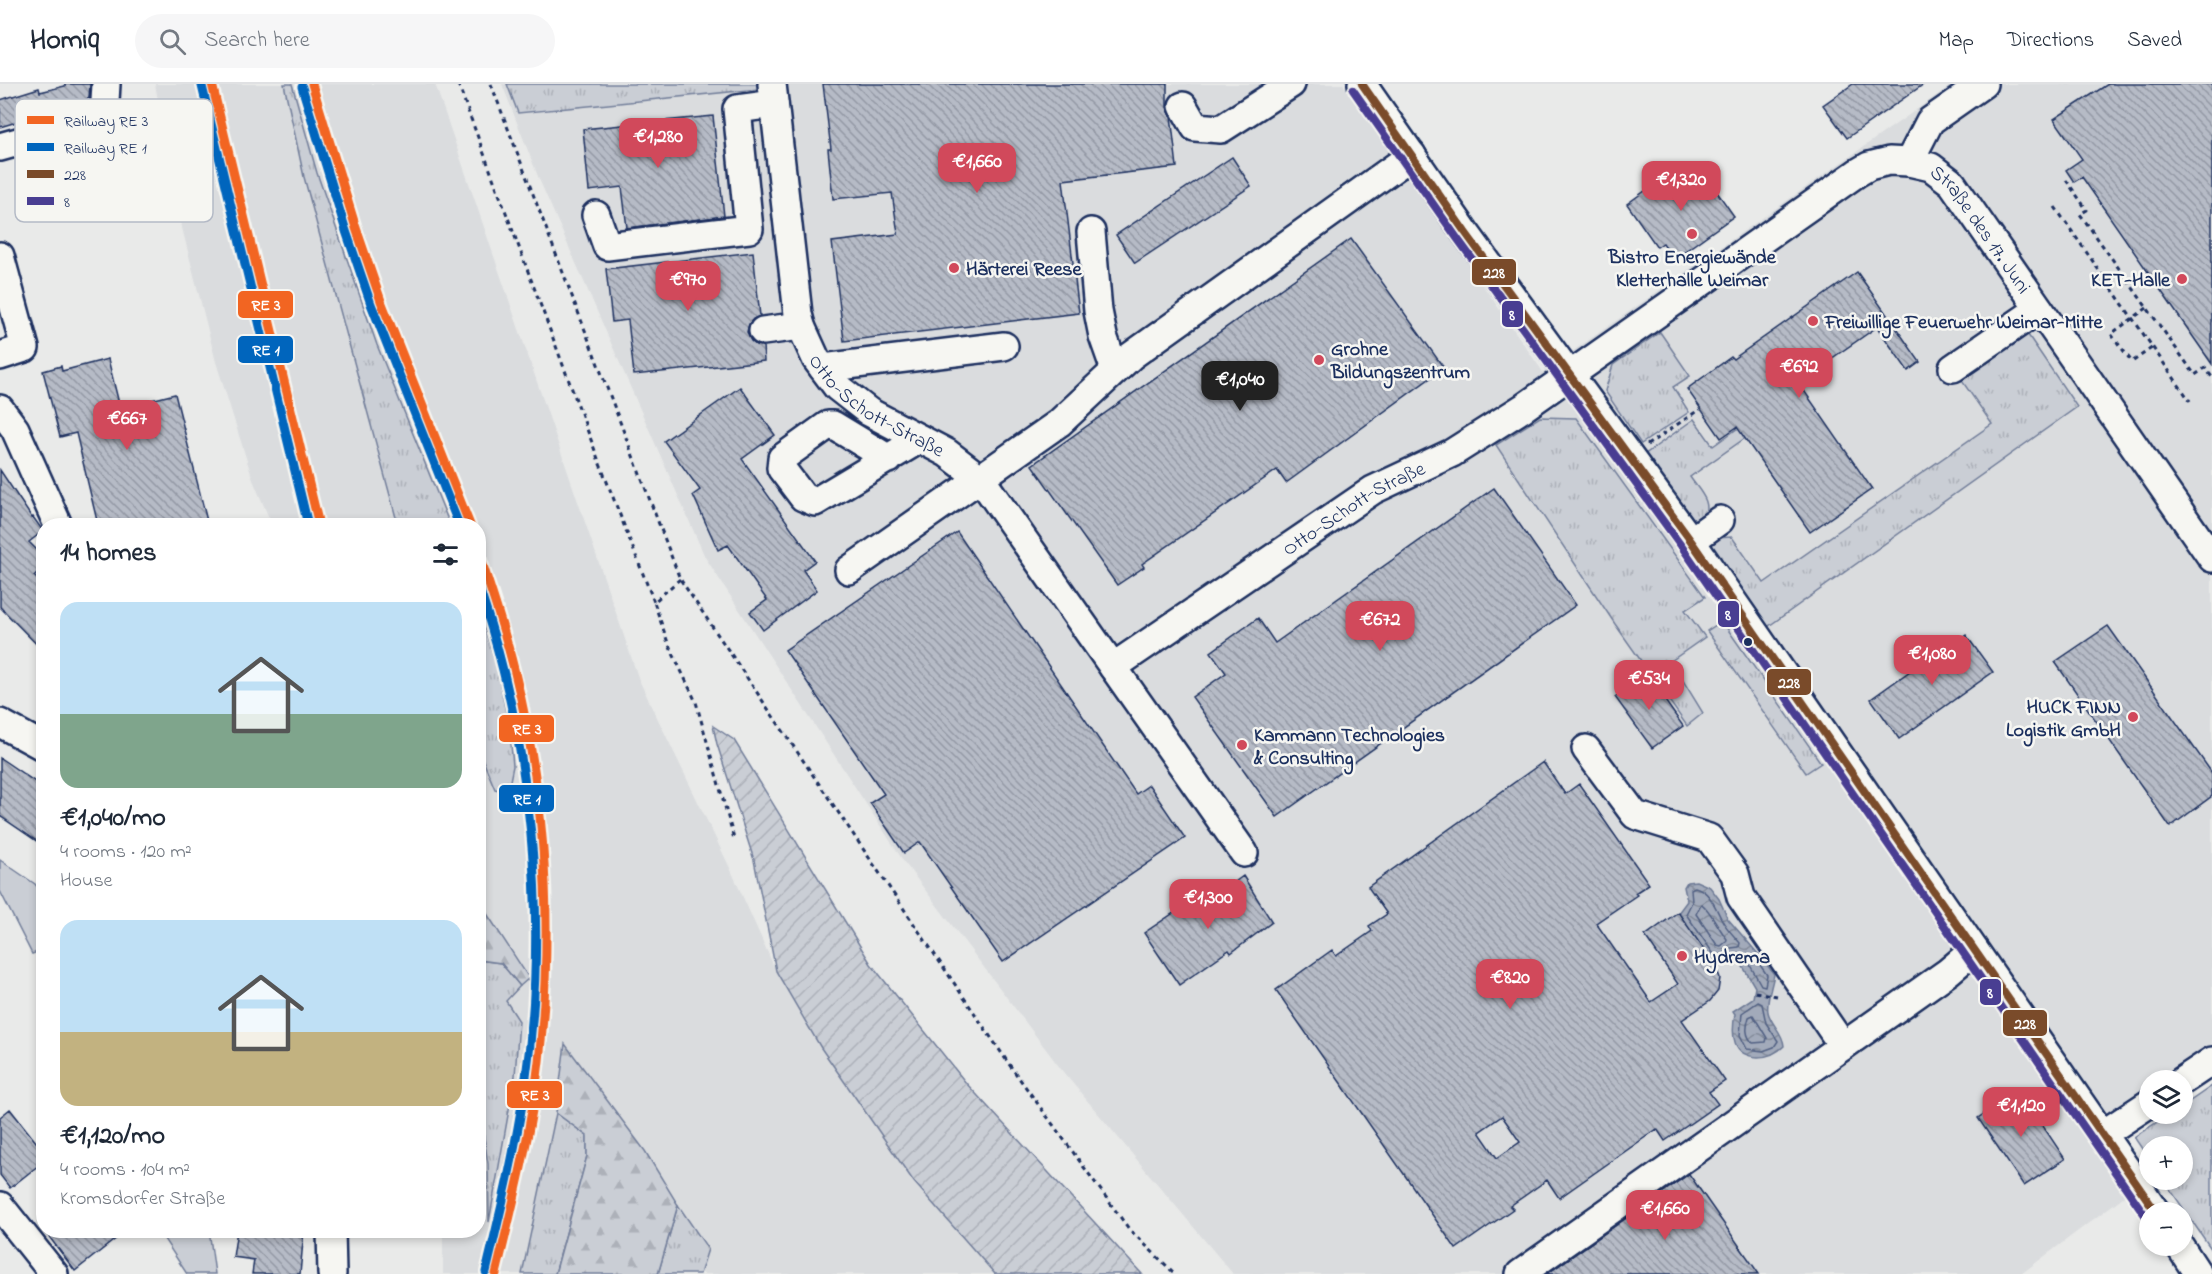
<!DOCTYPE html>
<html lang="en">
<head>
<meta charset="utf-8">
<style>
  body { margin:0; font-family:"Indie Flower",sans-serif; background:#f6f6f7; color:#1f2937; height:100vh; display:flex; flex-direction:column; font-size:22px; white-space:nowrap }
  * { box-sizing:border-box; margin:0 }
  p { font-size:20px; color:#747a83 }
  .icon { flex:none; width:33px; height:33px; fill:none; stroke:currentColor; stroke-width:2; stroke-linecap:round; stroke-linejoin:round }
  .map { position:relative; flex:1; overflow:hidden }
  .panel { position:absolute; left:36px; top:434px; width:450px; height:720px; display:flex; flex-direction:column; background:#fff; border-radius:24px; box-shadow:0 3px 9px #0003 }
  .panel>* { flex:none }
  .controls { position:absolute; left:2139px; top:986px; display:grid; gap:12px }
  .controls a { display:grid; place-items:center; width:54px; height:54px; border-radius:50%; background:#fff; box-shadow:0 3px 9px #0003; font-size:30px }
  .price { position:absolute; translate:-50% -51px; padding:0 14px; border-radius:12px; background:#d1495b; color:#fff; font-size:20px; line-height:39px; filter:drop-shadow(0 2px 3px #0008) }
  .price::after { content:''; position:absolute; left:50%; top:36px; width:18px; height:14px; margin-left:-9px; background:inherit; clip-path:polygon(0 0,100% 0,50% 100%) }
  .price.selected { background:#222; color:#fff }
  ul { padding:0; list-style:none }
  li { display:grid; align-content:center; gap:12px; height:318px; padding:0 24px }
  li span { display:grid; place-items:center; height:186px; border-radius:18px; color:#555 }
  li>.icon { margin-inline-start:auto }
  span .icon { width:108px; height:108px; fill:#fffc; stroke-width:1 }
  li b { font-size:26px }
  h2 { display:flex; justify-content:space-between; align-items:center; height:72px; padding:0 24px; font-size:26px }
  header { display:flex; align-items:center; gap:36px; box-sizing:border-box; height:84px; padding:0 30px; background:#fff; border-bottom:2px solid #e0e1e3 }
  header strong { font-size:28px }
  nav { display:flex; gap:33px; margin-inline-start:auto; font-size:21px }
  .search { width:420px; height:54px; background:#f6f6f7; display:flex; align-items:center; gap:15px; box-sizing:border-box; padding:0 21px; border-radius:33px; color:#747a83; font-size:22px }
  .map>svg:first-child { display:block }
</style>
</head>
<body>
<header>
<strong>Homiq</strong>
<div class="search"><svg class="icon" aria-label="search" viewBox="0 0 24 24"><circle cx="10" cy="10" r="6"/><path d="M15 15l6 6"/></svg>Search here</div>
<nav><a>Map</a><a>Directions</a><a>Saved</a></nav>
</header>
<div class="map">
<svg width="2212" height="1190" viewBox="0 0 2212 1190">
  <defs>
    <pattern id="grass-tufts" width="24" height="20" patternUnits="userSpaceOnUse" patternTransform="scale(1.5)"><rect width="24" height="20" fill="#caced5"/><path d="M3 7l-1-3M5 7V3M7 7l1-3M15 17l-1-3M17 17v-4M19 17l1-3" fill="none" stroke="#adb1b9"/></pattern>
    <pattern id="forest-firs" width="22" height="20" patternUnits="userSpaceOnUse" patternTransform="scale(1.5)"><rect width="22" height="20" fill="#caced5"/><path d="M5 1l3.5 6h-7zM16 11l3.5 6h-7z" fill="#adb1b9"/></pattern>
    <pattern id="garden-furrows" width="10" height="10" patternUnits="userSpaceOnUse" patternTransform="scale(1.5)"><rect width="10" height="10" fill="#caced5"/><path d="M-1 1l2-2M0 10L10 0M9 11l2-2" fill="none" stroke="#adb1b9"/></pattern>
    <pattern id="water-waves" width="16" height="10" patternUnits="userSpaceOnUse" patternTransform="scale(1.5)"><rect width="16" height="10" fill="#a2aaba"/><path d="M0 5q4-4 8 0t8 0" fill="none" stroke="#838b9a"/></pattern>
    <pattern id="building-back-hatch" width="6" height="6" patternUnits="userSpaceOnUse" patternTransform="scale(1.5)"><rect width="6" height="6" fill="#b6bbc6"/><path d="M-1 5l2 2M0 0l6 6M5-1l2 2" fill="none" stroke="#9398a4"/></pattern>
  </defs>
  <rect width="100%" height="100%" fill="#e9eae9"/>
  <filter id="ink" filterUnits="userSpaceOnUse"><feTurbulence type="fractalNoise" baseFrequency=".0167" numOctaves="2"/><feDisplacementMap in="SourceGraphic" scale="12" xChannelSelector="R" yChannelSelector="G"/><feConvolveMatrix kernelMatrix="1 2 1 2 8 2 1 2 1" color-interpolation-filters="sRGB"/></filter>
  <g filter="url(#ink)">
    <path fill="#dadcde" d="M155,0h280l204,596 91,188 46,103 45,77 93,134 81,92h-292l-69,-112 -73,112h-118v-44h35v-705h-206l-19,-45 -37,-118 -36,-142z
      M502,0h841l200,288 410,-288h259v445l-13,10 13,19v503l-30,19h-32l-1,23 -45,31 23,60 -106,80h-788l-169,-201 -160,-211 -199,-305 -166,-378z"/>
    <path fill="url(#grass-tufts)" stroke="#727e9a" stroke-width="1.5" d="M284,0h8l25,89 60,172 73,180h-52l-94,-348z
      M507,0h251l1,5 -241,24z
      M1660,248l30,44 -17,11 16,25 -48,32 -36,-53 8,-26z
      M2026,248l51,75 -311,221 -56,-81 6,-9 16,-1 32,46 228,-159 -32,-46z
      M1540,333l36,1 129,179 -20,13 20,27 -34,24 32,52 -16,13 -72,-102 -119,-179z
      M1694,335l19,27 28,-20 7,10 -58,41c10,15 23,25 14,43l-12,3 -48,-68z
      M478,524l18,57 14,67 3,34 -3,15 -7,10 -8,-2 -16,-38z
      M1722,537l99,142 -15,10 -99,-142z
      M478,876l23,3 19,23 -14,15 13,20 -4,55 -26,146 -1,-58 -9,-60z
      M2212,1002v164l-49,-71h19v-33h-32l-1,13 -15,-22 37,-24h11l1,-7z
      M556,1029l31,23v20l-32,118h-33z
      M678,1121l30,44 -8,25h-42z"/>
    <path fill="url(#forest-firs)" stroke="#727e9a" stroke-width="1.5" d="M478,816l51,78 -9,8 -19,-23 -22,-3z
      M565,960l80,107 33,54 -20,69h-103l32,-118v-20l-31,-23z"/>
    <path fill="#caced5" stroke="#727e9a" stroke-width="1.5" d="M0,776l35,24 8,10v56l-11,4 -32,-63z
      M169,1146h40l6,44h-28l-25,-38z"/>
    <path fill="url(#garden-furrows)" stroke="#727e9a" stroke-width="1.5" d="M713,642l21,14 137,224 95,119 176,191h-147l-81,-92 -93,-134 -45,-77 -22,-111 -37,-116z"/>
    <path fill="url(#water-waves)" stroke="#6c7995" stroke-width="1.5" d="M1696,797l14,6 9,12 9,20 31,36 15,19c-2,13 -8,26 -6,38 3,13 15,20 16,34 -7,7 -15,11 -26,11 -26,-1 -27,-22 -23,-43l-2,-3 20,-13 2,-11 -20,-34 -12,8 1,3 -7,5 -39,-56 9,-12 -3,-14 3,-5z"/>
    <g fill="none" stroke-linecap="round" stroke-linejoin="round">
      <path stroke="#516083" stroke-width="1.5" d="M1695,803c15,4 20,20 27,33 4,8 12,16 18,23l-1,4 -8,1 -12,9 -4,-1 -29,-42 6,-12 -1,-13z
        M1701,820c7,2 19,27 26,35l-1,3 -5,4 -4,-1 -21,-31z
        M1747,869l8,5 12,17 -2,11 -4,-1 -16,-29z
        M1758,918l4,2 4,19 12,18 -4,6 -11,4 -16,-2 -7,-14 2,-22z
        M1753,931l14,23 -1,4 -13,1c-8,-7 -7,-16 -4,-26z"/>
    </g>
    <path fill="url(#building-back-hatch)" stroke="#1b2f5e" stroke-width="1.5" fill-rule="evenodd" d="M65,0h25l-1,14 -6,4 -83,25v-27l39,-12 1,4 25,-6z
      M823,0h344v23l4,9 6,51 -114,13 16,133 -235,28 -12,-99 66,-8 -6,-41 -59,6 -5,-50h3z
      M1853,0h71l-77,54 -24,-33z
      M2108,0h104v280l-130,-187 -8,5 -8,-12 16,-11 -28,-40z
      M713,32l11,100 -97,12 -5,-41 -33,4 -6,-62z
      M1232,73l19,29 -116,77 -19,-28z
      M1698,81l36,51 -60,43 -11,-16 -6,4 -30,-43 22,-16 5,8z
      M1351,155l93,129 -158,115 -9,-13 -135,94 2,3 -27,18 -85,-120z
      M753,168l7,64 -7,3 -4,5 -2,8 4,9 5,4 7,1 1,15 -130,14 -6,-55 -16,2 -6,-53z
      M1857,188l63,90 -12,9 -31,-44 -79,55 74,107 -62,43 -73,-105 -16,11 -34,-49 44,-32 2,2z
      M108,275l16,65 31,-8 -4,-16 24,-6 33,131h-110l-22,-92 -16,4 -17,-66 18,-5 1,5z
      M740,303l35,48 -33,24 73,102 -12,9 14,20 -54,40 -13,-18 17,-12 -39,-55 -10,5 -25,-55 7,-5 -36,-49z
      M0,386l32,48 1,-1 10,14 -14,11 15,15v9l-10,10 10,9v67l-44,-45z
      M1494,404l82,117 -299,212 -85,-120 34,-24 -15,-21 47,-34 17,25z
      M957,448l179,262 13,-9 36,53 -182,124 -83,-120 -16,11 -34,-50 14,-9 -99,-144z
      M2108,542l104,147v23l-42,31 -115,-165z
      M1966,551l27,37 -94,67 -28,-40 88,-63 2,3z
      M1646,590l37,52 -31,22 -37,-51z
      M0,674l44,30v58l-44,-30z
      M1543,678l22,32 14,-10 70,100 -14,9 2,2 -41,28 55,79 27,-18 -33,-48 33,-24 38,55 4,11 -2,13 -8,10 -28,19 43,61 -16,11 9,12 -53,37 -8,-12 -98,69 -12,-18 -37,26 3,3 -57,40 -180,-259 56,-40 4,6 36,-25 -3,-5 18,-12 -19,-27zM1502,1032l18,26 -23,16 -18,-26z
      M1243,792l29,46 -41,31 -2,-3 -50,35 -35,-52 49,-33 6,8z
      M2019,1006l46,69 -41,27 -46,-68z
      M10,1025l34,43v9l-34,27 -10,-13v-58z
      M1689,1090l70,100h-212z
      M44,1146h83l-52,41z
      M237,1146h67l-4,44h-48l2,-14 -21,-3z"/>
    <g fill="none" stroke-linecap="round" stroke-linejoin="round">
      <g stroke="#1b2f5e" stroke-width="32">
        <g id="minor">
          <path id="s1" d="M772,0l26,230 3,12 15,33 21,28 32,25 78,41 34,26 132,188 260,-177 79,-37 71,-45 334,-235 12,-7 20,-5 20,1 22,5 21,16 260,375"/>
          <path d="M1362,0l103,148 226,309 465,671"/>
          <path d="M1183,22l12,21 26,2 70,-45"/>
          <path d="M0,63l104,-29 2,-34"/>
          <path d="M1909,78l21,-41 53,-37"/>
          <path d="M596,131l11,31 142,-17 -12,-120 37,-5"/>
          <path d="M1091,148l7,79 5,25 12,34"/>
          <path d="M0,172l25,92 -25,8"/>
          <path d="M763,247l38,-5"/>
          <path d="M823,284l181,-22"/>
          <path d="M1953,284l86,-59"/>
          <path d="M0,325l15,20 43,96"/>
          <path d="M889,375l-56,-34h-5l-46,33 -1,10 22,29 12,5 105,-63"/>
          <path d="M1691,457l29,-21"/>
          <path d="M849,486l210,-147 72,-67 281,-201"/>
          <path d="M1113,583l131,186"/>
          <path d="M0,639l44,24"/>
          <path d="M1586,665l49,66 74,23 26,36 6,23 102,149"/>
          <path d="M2182,997l30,-20"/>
          <path d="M2103,1050l47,-31"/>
          <path d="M0,1122l54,68"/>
          <path d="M331,1146l1,44"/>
          <path d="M2179,1161l19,29"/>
          <path d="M1520,1190l428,-302 26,-22"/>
        </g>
      </g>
      <path stroke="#1b2f5e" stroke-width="3" stroke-dasharray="4.5 4.5" stroke-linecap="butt" d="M458,0l142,380 54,138
        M491,0l189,495 331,488 118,162 46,45
        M2066,96l21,30 -7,4 115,161 10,-7 7,9
        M2055,123l135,194
        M2106,196l14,-10
        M2147,224l-36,26 21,28 21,-15
        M1647,361l53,-36
        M680,495l-26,23 14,41 28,59 38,137
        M1755,908l22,4"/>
      <use href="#minor" stroke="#f6f6f2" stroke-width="27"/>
      <g stroke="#f6f6f2" stroke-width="12">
        <path id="bus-1" d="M1362,0l103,148 226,309 465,671"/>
      </g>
      <g stroke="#f6f6f2" stroke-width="12">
        <path id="bus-2" d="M1353,6l104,148 225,309 465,671"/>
      </g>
      <use href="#bus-1" stroke="#7a4b2a" stroke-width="8"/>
      <use href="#bus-2" stroke="#493e92" stroke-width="8"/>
      <g stroke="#f6f6f2" stroke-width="14">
        <path id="rail-1" d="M212,0l107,441
          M312,0l44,144 25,73 89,224
          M478,467c14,41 27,81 37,122 31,126 38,259 24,388 -8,72 -26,143 -43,213"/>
      </g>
      <g stroke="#f6f6f2" stroke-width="14">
        <path id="rail-2" d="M202,2l106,439
          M302,3l44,144 25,73 88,221
          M478,501c54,159 71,333 47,500 -9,63 -24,125 -39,187"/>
      </g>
      <use href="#rail-1" stroke="#f26522" stroke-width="9"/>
      <use href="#rail-2" stroke="#0065bd" stroke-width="9"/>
    </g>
  </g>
  <g fill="#d1495b" stroke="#f6f6f2" stroke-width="2">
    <circle cx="1692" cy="150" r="6"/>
    <circle cx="954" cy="184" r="6"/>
    <circle cx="2182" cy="195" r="6"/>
    <circle cx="1813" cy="237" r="6"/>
    <circle cx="1319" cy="276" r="6"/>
    <circle cx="2133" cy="633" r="6"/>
    <circle cx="1242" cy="661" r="6"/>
    <circle cx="1682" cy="872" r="6"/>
  </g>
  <circle fill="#1b2f5e" stroke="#f6f6f2" stroke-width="2" cx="1748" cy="558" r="5"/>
  <g text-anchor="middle" stroke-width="5" stroke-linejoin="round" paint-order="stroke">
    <g font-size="20" fill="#1b2f5e" stroke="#f6f6f2">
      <text dy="7" stroke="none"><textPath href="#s1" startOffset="1768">Straße des 17. Juni</textPath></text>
      <text dy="7" stroke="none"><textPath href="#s1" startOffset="358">Otto-Schott-Straße</textPath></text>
      <text dy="7" stroke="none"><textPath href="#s1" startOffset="1005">Otto-Schott-Straße</textPath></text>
    </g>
    <g font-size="20" font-weight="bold" fill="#1b2f5e" stroke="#f6f6f2" text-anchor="start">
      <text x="1692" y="179" text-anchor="middle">Bistro Energiewände<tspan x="1692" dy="23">Kletterhalle Weimar</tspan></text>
      <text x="966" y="191">Härterei Reese</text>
      <text x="2170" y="202" text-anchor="end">KET-Halle</text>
      <text x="1825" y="244">Freiwillige Feuerwehr Weimar-Mitte</text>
      <text x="1331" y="271">Grohne<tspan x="1331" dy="23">Bildungszentrum</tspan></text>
      <text x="2121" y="629" text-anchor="end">HUCK FINN<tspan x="2121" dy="23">Logistik GmbH</tspan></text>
      <text x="1254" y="657">Kammann Technologies<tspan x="1254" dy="23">&amp; Consulting</tspan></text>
      <text x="1694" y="879">Hydrema</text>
    </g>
  </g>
  <rect x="15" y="15" width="198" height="123" rx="9" fill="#f6f6f2" stroke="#b4bac6" stroke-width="1.5"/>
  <rect x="27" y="32" width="27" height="8" fill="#f26522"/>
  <rect x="27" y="59" width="27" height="8" fill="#0065bd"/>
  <rect x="27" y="86" width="27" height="8" fill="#7a4b2a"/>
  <rect x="27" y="113" width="27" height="8" fill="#493e92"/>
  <g font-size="16" fill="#1b2f5e">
    <text x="64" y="42">Railway RE 3</text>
    <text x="64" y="69">Railway RE 1</text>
    <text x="64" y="96">228</text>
    <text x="64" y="123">8</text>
  </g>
  <g stroke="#f6f6f2" stroke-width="2">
    <rect x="1471" y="174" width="46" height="28" rx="6" fill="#7a4b2a"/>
    <rect x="237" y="206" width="57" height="29" rx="6" fill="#f26522"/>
    <rect x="1501" y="216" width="23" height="28" rx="6" fill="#493e92"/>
    <rect x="237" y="251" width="57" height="29" rx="6" fill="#0065bd"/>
    <rect x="1717" y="516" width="23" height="28" rx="6" fill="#493e92"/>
    <rect x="1766" y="584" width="46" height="28" rx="6" fill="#7a4b2a"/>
    <rect x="498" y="630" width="57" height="29" rx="6" fill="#f26522"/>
    <rect x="498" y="700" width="57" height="29" rx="6" fill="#0065bd"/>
    <rect x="1979" y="894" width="23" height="28" rx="6" fill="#493e92"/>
    <rect x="2002" y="925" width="46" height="28" rx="6" fill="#7a4b2a"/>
    <rect x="506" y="996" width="57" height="29" rx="6" fill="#f26522"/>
  </g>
  <g font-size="16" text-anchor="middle" font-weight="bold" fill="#fff">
    <text x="1494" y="194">228</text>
    <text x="266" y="226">RE 3</text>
    <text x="1512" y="236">8</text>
    <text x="266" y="271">RE 1</text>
    <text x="1728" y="536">8</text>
    <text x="1789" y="604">228</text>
    <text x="527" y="650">RE 3</text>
    <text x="527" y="720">RE 1</text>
    <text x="1990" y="914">8</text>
    <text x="2025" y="945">228</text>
    <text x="535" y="1016">RE 3</text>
  </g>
</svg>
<div class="controls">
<a><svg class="icon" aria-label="layers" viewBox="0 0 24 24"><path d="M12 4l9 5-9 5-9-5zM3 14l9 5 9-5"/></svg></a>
<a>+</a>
<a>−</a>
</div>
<b class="price" style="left:658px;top:85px">€1,280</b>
<b class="price" style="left:977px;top:110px">€1,660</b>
<b class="price" style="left:1681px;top:128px">€1,320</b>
<b class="price" style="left:688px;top:228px">€970</b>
<b class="price" style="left:1799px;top:315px">€692</b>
<b class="price selected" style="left:1240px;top:328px">€1,040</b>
<b class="price" style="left:127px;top:367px">€667</b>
<b class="price" style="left:1380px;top:568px">€672</b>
<b class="price" style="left:1932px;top:602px">€1,080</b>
<b class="price" style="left:1649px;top:627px">€534</b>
<b class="price" style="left:1208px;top:846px">€1,300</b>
<b class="price" style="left:1510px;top:926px">€820</b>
<b class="price" style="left:2021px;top:1054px">€1,120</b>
<b class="price" style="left:1665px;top:1157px">€1,660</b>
<section class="panel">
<h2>14 homes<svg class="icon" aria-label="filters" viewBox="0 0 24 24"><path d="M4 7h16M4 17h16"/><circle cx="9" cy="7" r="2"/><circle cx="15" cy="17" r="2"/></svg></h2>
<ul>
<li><span style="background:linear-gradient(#bfe0f5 60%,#7fa58c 0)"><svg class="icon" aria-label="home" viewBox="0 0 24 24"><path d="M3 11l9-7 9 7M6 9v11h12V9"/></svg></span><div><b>€1,040/mo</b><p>4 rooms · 120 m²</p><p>House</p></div></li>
<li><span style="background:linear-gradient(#bfe0f5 60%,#c2b280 0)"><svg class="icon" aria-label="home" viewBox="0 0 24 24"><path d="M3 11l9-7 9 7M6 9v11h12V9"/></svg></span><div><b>€1,120/mo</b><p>4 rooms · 104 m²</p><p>Kromsdorfer Straße</p></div></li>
</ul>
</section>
</div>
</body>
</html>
